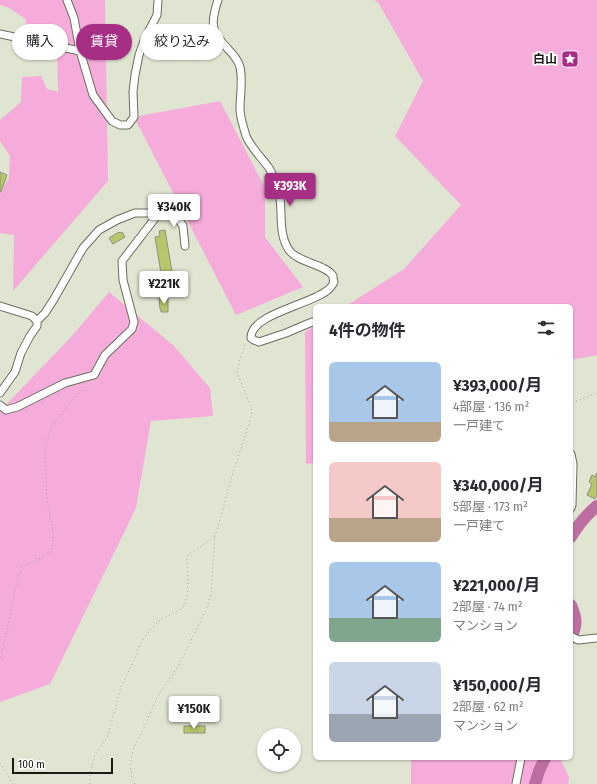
<!DOCTYPE html>
<html lang="ja">
<head>
<meta charset="utf-8">
<style>
  body { margin:0; font-family:"Fira Sans Condensed","Noto Sans JP",sans-serif; background:#f7f7f7; color:#2b2b33; height:100vh; display:flex; flex-direction:column; font-size:15px; white-space:nowrap }
  * { box-sizing:border-box; margin:0 }
  p { font-size:13px; color:#7c7c81 }
  .icon { flex:none; width:22px; height:22px; fill:none; stroke:currentColor; stroke-width:2; stroke-linecap:round; stroke-linejoin:round }
  .map { position:relative; flex:1; overflow:hidden }
  .panel { position:absolute; left:313px; top:304px; width:260px; height:456px; display:flex; flex-direction:column; background:#fff; border-radius:6px; box-shadow:0 1px 3px #0004 }
  .panel>* { flex:none }
  .hud { position:absolute; left:12px; top:24px; width:241px; height:36px; display:flex; gap:8px }
  .controls { position:absolute; left:257px; top:728px; display:grid; gap:8px }
  .controls a { display:grid; place-items:center; width:44px; height:44px; border-radius:50%; background:#fff; box-shadow:0 1px 3px #0004; font-size:20px }
  .scale { position:absolute; left:12px; bottom:10px; width:101px; box-sizing:border-box; padding-left:4px; border:2px solid #181a13; border-top:0; font-size:11px; line-height:14px; white-space:nowrap; color:#181a13; -webkit-text-stroke:3px #fff; paint-order:stroke }
  .price { position:absolute; translate:-50% -34px; padding:0 9px; border-radius:4px; background:#fff; color:#222; font-size:13px; line-height:26px; filter:drop-shadow(0 1px 2px #0008) }
  .price::after { content:''; position:absolute; left:50%; top:24px; width:12px; height:9px; margin-left:-6px; background:inherit; clip-path:polygon(0 0,100% 0,50% 100%) }
  .price.active { background:#a62e84; color:#fff }
  ul { padding:0; list-style:none }
  li { display:flex; align-items:center; gap:12px; height:100px; padding:0 16px }
  li span { display:grid; place-items:center; flex:none; width:112px; height:80px; border-radius:6px; color:#555 }
  li>.icon { margin-inline-start:auto }
  span .icon { width:48px; height:48px; fill:#fffc; stroke-width:1 }
  li b { font-size:17px }
  h2 { display:flex; justify-content:space-between; align-items:center; height:48px; padding:0 16px; font-size:17px }
  .tag { padding:0 14px; border-radius:18px; background:#fff; box-shadow:0 1px 3px #0004; font-size:14px; line-height:36px }
  .tag.active { background:#a62e84; color:#fff }
  .map>svg:first-child { display:block }
</style>
</head>
<body>
<div class="map">
<svg width="597" height="784" viewBox="0 0 597 784">
  <rect width="100%" height="100%" fill="#e0e5d1"/>
  <path fill="#f5acda" d="M0,0h105l3,181 -95,110 1,-56 -14,-2v-39l9,-17 1,-21 -10,-15v-21l21,-18 1,-25 19,-1 6,13 11,3 -1,-48 -33,-8 2,-17 -17,-11 -9,-3z
    M374,0h223v355l-26,5v-54h-225l58,-37 57,-64 -66,-69 28,-55 -45,-79z
    M220,101l45,87v49l38,50 -67,28 -102,-198z
    M109,292l65,54 36,42 3,28 -62,5 -15,87 -86,176 -50,18v-291l71,-74z
    M315,326v137l-9,1 -1,-132z
    M411,758h149l9,19 -1,7h-157z"/>
  <g fill="none" stroke-linecap="round" stroke-linejoin="round">
    <path stroke="#bc6ea1" stroke-width="12" d="M571,537c7,-12 15,-22 26,-31
      M571,605c6,14 6,20 0,33
      M535,784l4,-13 6,-13"/>
  </g>
  <path fill="#b7c76c" stroke="#8c907e" d="M0,172l7,3 -6,17h-1z
    M165,230l7,42 -11,1 -6,-36 5,-1 -1,-5z
    M119,232l1,1 2,-1 3,5 -12,7 -4,-6z
    M159,298h9v14h-7v-3h-1z
    M597,473v22l-2,4 -8,-4 5,-11 -3,-2 3,-7 3,2z
    M184,726h21v7h-21z"/>
  <g fill="none" stroke-linecap="round" stroke-linejoin="round">
    <g stroke="#6a6e5c" stroke-width="9">
      <path id="minor" d="M67,0l7,18 6,33 13,44 19,26 8,4h8l6,-8 -1,-25 2,-17 4,-20 6,-17 12,-23 1,-15
        M218,0c-8,24 -7,31 10,49 5,5 10,11 12,18 3,14 0,28 0,42 0,9 4,19 6,27 5,12 16,22 23,32 3,5 6,11 8,17 8,20 -1,46 12,65 9,13 37,14 44,26 0,2 0,4 1,6 -1,2 -2,4 -4,6 -14,16 -80,25 -79,50l3,2 5,2 27,-9 26,-11h3
        M0,34l80,17
        M159,213l18,4 6,9 2,20
        M0,306l32,10 5,5
        M0,393l15,-21 6,-19 9,-17 7,-10v-5l8,-8 9,-14 29,-51 16,-18 18,-10 18,-7h24l-37,48 1,19 11,42 -2,7 -27,26 -11,20 -29,8 -48,24 -11,3 -6,-5
        M571,454l2,10 -1,41 -1,3
        M571,636l7,4 19,-2
        M516,784l5,-26"/>
    </g>
    <path stroke="#9da192" stroke-width="1" stroke-dasharray="1 3" stroke-linecap="butt" d="M571,407l3,-5 23,-9
      M0,657l3,-8 16,-76 4,-7 22,-10 7,-6 1,-18 -6,-32 -2,-51 4,-15 4,-11 34,-38
      M0,763l13,21
      M90,784v-9l5,-21 12,-16 3,-10 11,-41 16,-33c1,-10 16,-29 25,-35 6,-4 16,-6 21,-12 5,-5 5,-25 5,-32 0,-7 -3,-15 1,-21l26,-17
      M135,784l-3,-5 -2,-15 4,-17 8,-15 16,-36 21,-31 27,-55 5,-15 4,-58 17,-61 20,-62 -1,-7 -14,-35 3,-13 6,-17"/>
    <use href="#minor" stroke="#fff" stroke-width="7"/>
  </g>
  <defs>
    <g id="sight-square" transform="scale(0.9)"><rect x="-9" y="-9" width="18" height="18" rx="4" fill="#a62e84" stroke="#fff"/><path d="M0-6L1.8-2.2L6-1.7L2.9 1.2L3.7 5.4L0 3.3L-3.7 5.4L-2.9 1.2L-6-1.7L-1.8-2.2Z" fill="#fff"/></g>
  </defs>
  <g fill-rule="evenodd">
    <use href="#sight-square" x="570" y="59"/>
  </g>
  <g text-anchor="middle" stroke-width="3.5" stroke-linejoin="round" paint-order="stroke">
    <g font-size="12" font-weight="bold" fill="#181a13" stroke="#fff" text-anchor="end">
      <text x="557" y="63">白山</text>
    </g>
  </g>
</svg>
<div class="controls">
<a><svg class="icon" aria-label="locate" viewBox="0 0 24 24"><circle cx="12" cy="12" r="6"/><path d="M12 2v4M12 18v4M2 12h4M18 12h4"/></svg></a>
</div>
<div class="scale">100 m</div>
<b class="price active" style="left:290px;top:207px">¥393K</b>
<b class="price" style="left:174px;top:228px">¥340K</b>
<b class="price" style="left:164px;top:305px">¥221K</b>
<b class="price" style="left:194px;top:730px">¥150K</b>
<div class="hud">
<a class="tag">購入</a>
<a class="tag active">賃貸</a>
<a class="tag">絞り込み</a>
</div>
<section class="panel">
<h2>4件の物件<svg class="icon" aria-label="filters" viewBox="0 0 24 24"><path d="M4 7h16M4 17h16"/><circle cx="9" cy="7" r="2"/><circle cx="15" cy="17" r="2"/></svg></h2>
<ul>
<li><span style="background:linear-gradient(#a9c7e8 75%,#b9a48a 0)"><svg class="icon" aria-label="home" viewBox="0 0 24 24"><path d="M3 11l9-7 9 7M6 9v11h12V9"/></svg></span><div><b>¥393,000/月</b><p>4部屋 · 136 m²</p><p>一戸建て</p></div></li>
<li><span style="background:linear-gradient(#f6c9c9 70%,#b9a48a 0)"><svg class="icon" aria-label="home" viewBox="0 0 24 24"><path d="M3 11l9-7 9 7M6 9v11h12V9"/></svg></span><div><b>¥340,000/月</b><p>5部屋 · 173 m²</p><p>一戸建て</p></div></li>
<li><span style="background:linear-gradient(#a9c7e8 70%,#7fa58c 0)"><svg class="icon" aria-label="home" viewBox="0 0 24 24"><path d="M3 11l9-7 9 7M6 9v11h12V9"/></svg></span><div><b>¥221,000/月</b><p>2部屋 · 74 m²</p><p>マンション</p></div></li>
<li><span style="background:linear-gradient(#c9d6e8 65%,#9aa5b1 0)"><svg class="icon" aria-label="home" viewBox="0 0 24 24"><path d="M3 11l9-7 9 7M6 9v11h12V9"/></svg></span><div><b>¥150,000/月</b><p>2部屋 · 62 m²</p><p>マンション</p></div></li>
</ul>
</section>
</div>
</body>
</html>
